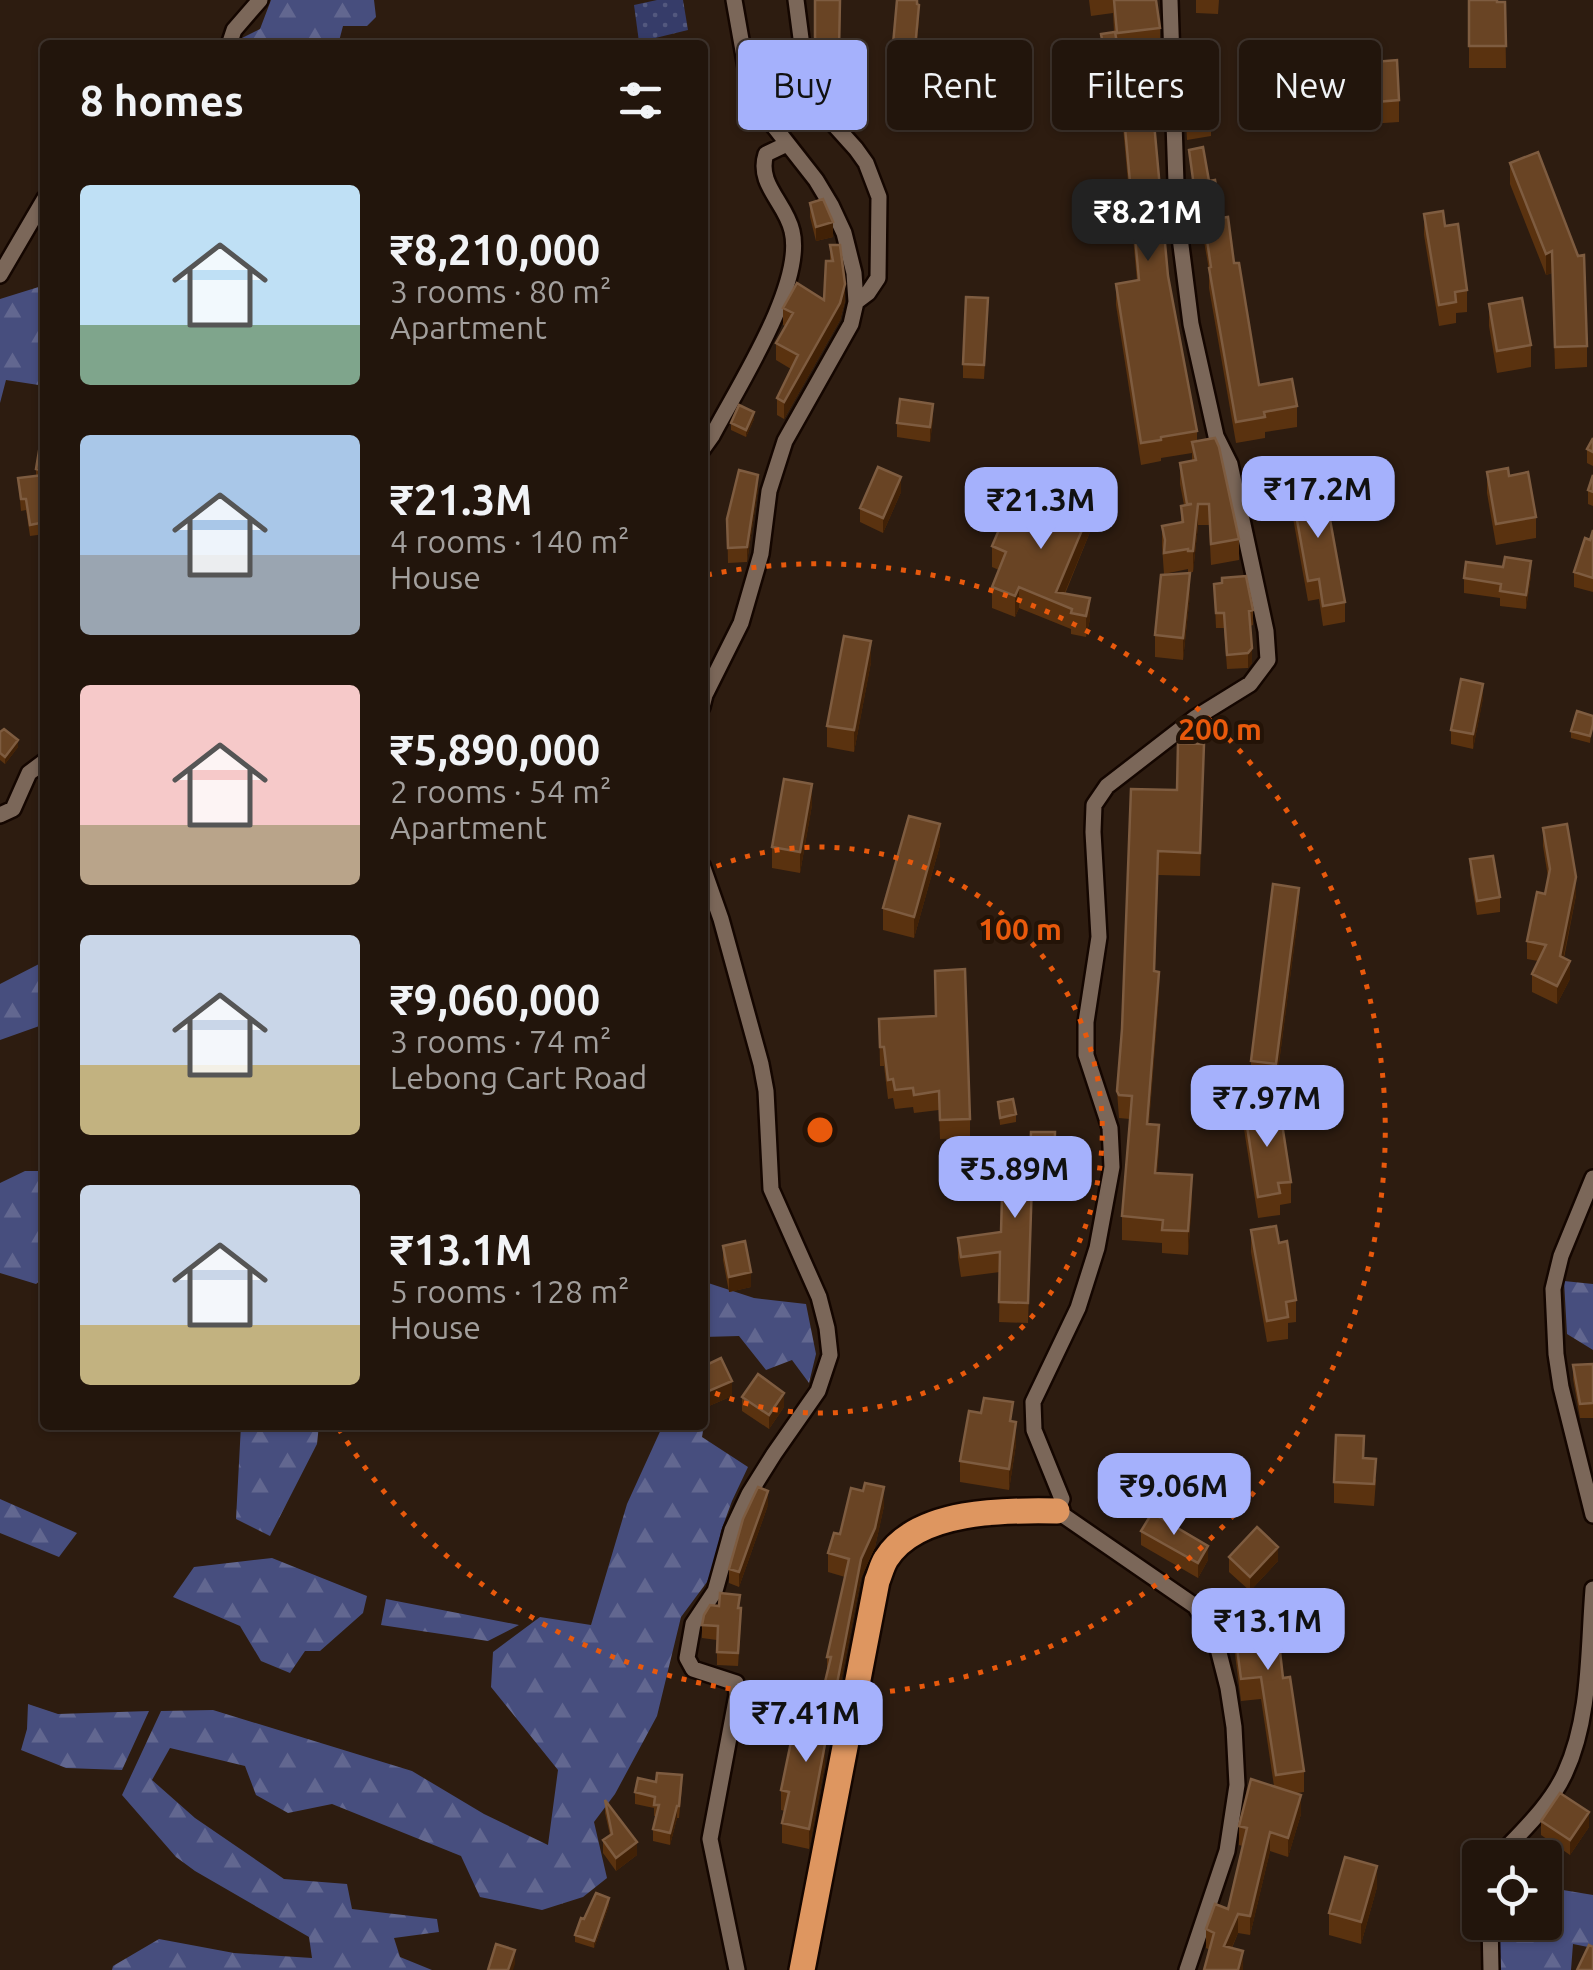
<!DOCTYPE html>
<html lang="en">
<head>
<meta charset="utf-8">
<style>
  body { margin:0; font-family:Ubuntu,sans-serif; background:#2e221a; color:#f1f3f6; height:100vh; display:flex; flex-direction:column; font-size:38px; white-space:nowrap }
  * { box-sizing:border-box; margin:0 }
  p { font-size:32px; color:#a29f9d }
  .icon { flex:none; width:55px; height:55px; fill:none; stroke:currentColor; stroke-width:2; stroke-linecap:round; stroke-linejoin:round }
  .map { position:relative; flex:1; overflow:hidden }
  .drawer { position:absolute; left:40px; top:40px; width:668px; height:1390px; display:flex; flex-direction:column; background:#22150c; border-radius:10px; box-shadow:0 2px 8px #0004,0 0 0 2px #3f342d }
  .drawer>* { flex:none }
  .hud { position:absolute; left:738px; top:40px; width:705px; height:90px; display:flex; gap:20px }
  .tools { position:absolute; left:1462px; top:1840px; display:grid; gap:20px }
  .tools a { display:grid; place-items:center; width:100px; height:100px; border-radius:10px; background:#22150c; box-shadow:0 2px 8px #0004,0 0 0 2px #3f342d; font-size:50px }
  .price { position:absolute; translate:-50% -85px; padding:0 22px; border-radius:20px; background:#a5b1fc; color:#111; font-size:32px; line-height:65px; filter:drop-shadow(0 2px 5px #0008) }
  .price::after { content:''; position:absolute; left:50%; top:60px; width:30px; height:22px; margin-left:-15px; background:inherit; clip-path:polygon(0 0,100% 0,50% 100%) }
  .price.active { background:#222; color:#fff }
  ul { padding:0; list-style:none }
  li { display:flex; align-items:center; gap:30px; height:250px; padding:0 40px }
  li span { display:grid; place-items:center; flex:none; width:280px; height:200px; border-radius:10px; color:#555 }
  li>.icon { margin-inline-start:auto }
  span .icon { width:120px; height:120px; fill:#fffc; stroke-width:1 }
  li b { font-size:42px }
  h2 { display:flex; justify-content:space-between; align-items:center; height:120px; padding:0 40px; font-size:42px }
  .tag { padding:0 35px; border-radius:10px; background:#22150c; box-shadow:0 2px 8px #0004,0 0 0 2px #3f342d; font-size:35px; line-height:90px }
  .tag.active { background:#a5b1fc; color:#111 }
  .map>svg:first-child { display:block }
</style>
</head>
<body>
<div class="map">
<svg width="1593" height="1970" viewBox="0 0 1593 1970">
  <defs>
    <pattern id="grass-dots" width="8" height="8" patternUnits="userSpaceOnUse" patternTransform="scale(2.5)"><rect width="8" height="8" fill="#363c69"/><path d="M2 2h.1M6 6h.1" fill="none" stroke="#53587e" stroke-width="1.8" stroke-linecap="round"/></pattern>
    <pattern id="forest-firs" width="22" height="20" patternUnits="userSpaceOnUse" patternTransform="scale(2.5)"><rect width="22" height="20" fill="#474e7e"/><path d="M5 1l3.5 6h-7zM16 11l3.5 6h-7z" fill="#626790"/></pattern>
  </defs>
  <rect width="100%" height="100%" fill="#2d1c10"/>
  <path fill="url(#grass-dots)" d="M657,0h26l5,30 -49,12 -5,-37z"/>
  <path fill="url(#forest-firs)" d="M271,0h103l2,17 -9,9h-24l-5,19h-101l3,-6 20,-10z
    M45,285v101l-39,-6 -6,23v-104z
    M39,964h6v60l-45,16v-56z
    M25,1171h20v105l-9,8 -36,-11v-90z
    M702,1281l52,17 52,6 10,50 -7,29 -17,-23 -26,10 -27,-34 -36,1z
    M1564,1281l29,3v66l-26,-16z
    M703,1405l4,3 -5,29 46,30 -16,34 -11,30 -6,32 -8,19 -26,35 -24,99 -42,78 -21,28 13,56 -24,19 -41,13 -62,-13 -19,-41 -129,-52 -44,9 -32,-18 -11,-29 -75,-18 -18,32 43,38 89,61 63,5 5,25 85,10 2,13 -45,6 6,19 32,13h-320l1,-4 46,-27 75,14 78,5 -3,-21 -114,-66 -19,-14 -54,-62 39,-84 52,-1 199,61 72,43 64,31 10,-75 -67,-83 2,-35 47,-35 51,8 36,-121 36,-79h39z
    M241,1425h78l-2,19 -47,92 -34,-17z
    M0,1499l77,34 -18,24 -59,-24z
    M272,1558l95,38 -4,17 -43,38h-15l-15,22 -29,-12 -21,-35 -67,-29 21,-30z
    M386,1599l133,26 -31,16 -107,-16z
    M28,1704l30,10 91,-3 -27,59 -56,-2 -45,-18 6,-21z
    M1545,1887l48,8v53l-20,-4 -2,26h-71v-47l45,-1z"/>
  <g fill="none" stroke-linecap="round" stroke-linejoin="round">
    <g stroke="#140600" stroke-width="20">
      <path id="minor" d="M796,0l6,46 8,37 10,26 36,40 10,14 13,34 -1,81 -10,15 -12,9
        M1170,0l7,214 14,110 25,112 14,28 36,167 2,29 -18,24 -55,34 -88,68 -13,19 -1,27 6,105 -13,85v33l24,73 2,39 -15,81 -19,60 -45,94 1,28 28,69 -5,12 138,95 20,31 13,51 6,39 3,58 -10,66 -40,119
        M229,45l5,-15 26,-30
        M0,275l45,-77
        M702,450l10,-14c25,-48 93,-152 80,-205 -6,-28 -36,-47 -26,-77l21,-10
        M702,707l3,-12 36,-72 20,-69 8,-63 16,-50 66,-117 5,-22 -2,-29 -10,-40 -13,-28 -15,-25 -54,-69 -14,-32 -14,-79
        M0,815l13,-6 16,-36 16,-12
        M702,865l19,54 40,145 5,27 5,98 48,108 8,31 3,27 -12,36 -44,63 -25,40 -17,36 -17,61 -22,33 -6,34 6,11 43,14 1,12 -27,144 27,131
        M1593,1178l-32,78 -8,33 3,65 5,33 32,128
        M1497,1858c24,-26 53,-52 68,-85 26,-56 23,-124 28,-184
        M1490,1922l1,48"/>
    </g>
    <g stroke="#140600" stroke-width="30">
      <path id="trunk" d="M802,1970l75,-389c3,-7 5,-16 9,-22 31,-50 120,-49 171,-48"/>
    </g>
    <use href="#minor" stroke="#7b6759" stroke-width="15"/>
    <use href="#trunk" stroke="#de9660" stroke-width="25"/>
  </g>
  <path fill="#5a320f" d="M815,0h26l-2,65 -22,-1 -2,-12z
    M896,0h22l1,19 -9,98 -22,-2 9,-107z
    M1089,0h67l4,28v24l-40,4 1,9 41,23v21l-9,2 15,165 29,155v10l42,98v21l-28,5 -2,-40h-11l-5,47h-5v-3l-24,5 -2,-28v-20l19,-4v-16l3,-1 -4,-21v-21l12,-2v-8l-31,5v3l-20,4 -25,-160v-21l21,-3 -15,-165 -13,2 -6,-29 -2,-55 13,-2 -1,-19 -22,3z
    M1196,0h23l-1,14 -22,-1z
    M1469,0l36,2 1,66h-37z
    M1350,64l49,36v22l-46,3z
    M1185,103l26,19v14l-24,4z
    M1189,150l29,47v7l-22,4z
    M1510,163l77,183v21l-32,2 -3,-96 -6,2 -36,-91z
    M810,203l23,34 -17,4 -6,-24z
    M1424,214l21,12 22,64v22l-11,1v10l-17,3 -15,-91z
    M1204,220l30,43 25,122 38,21v21l-32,5v6l-29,5 -27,-155v-18l-5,-29z
    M830,245l15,56 -5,19 -56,99 -7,-4v-17l14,-29 -15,-9v-17l9,-17 -2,-1v-17l41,-8 6,-39z
    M1489,304l42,41v22l-34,6 -8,-47z
    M988,312l-4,67 -21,-1v-14z
    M933,418l-3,24 -33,-5v-14z
    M754,419l-8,18 -15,-7v-7z
    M1593,438v28l-6,-3v-14z
    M45,452v82l-15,2 -4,-26 -5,1 -3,-33 18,-2v-7z
    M1487,472l49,45v21l-40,7 -9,-52z
    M1593,475v31l-5,-2v-14z
    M1291,487l54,115v20l-22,4 -4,-27 -11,2 -17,-94z
    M758,489l-11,73 -19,1 -1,-44z
    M901,492l-18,41 -23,-11v-14z
    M1593,530v62l-19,-5v-15z
    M1090,532l-25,62 25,25 -4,18 -15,-3v-5l-52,-21 -4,9 -23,-9v-21l7,-17 -7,-3v-21z
    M1503,567l28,8 -5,34 -26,-3v-8l-36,-5v-15z
    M1214,584l39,26v15l-3,1 2,37 -4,5 -21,1 -3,-41h-8z
    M1190,594l-7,66 -28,-3v-22z
    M871,662l-17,90 -27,-5v-21z
    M1483,698l-10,51 -22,-5v-14z
    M1593,716l-3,27 -19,-5v-7z
    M0,732l18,15 -13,17 -5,-4z
    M1204,744l-4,132 -42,-1 -3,96 4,24 -10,129 10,24 -2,25 35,26 -4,56 -26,-2v-10l-40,-3v-24l8,-97 -11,-1 -2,-27 5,-62 9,-240 46,1z
    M812,805l-12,68 -28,-5v-21z
    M1543,828l33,67 -12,63 6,21 -13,25 -25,-12v-18l6,-13 -11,-2v-18l18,-47 3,-17 -5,-31z
    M940,845l-26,93 -31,-8v-22z
    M1470,859l30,38v15l-23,3 -7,-41z
    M1299,909l-23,177 -25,-3v-22z
    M879,1019l91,100v19l-30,1 -1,-29 -25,3 -1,-6 -18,2 -2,-11 -5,1 -4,-33h-4z
    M998,1102l18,12v8l-16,3z
    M1244,1107l26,11 21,64v21l-11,2v10l-22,3 -14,-89z
    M1055,1132l-1,54 -13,-1v16l-9,-1 -4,123 -29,-1 1,-50 -39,5 -3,-19v-20l43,-6 29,-71z
    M1251,1230l28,13 17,57v22l-8,1v16l-21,3 -16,-90z
    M723,1246l28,41 -22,5 -6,-32z
    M1593,1364v54h-13l-7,-39v-14z
    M702,1367l30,29 -23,10 -7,-15z
    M742,1397l42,10 -15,22 -27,-18z
    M1013,1421l3,23 -7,46 -49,-8v-21z
    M1364,1458l12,22 -2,26 -40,-3v-21z
    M768,1505l-29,82 -10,-4v-14z
    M884,1506l-9,41 -14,31 -26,133 -10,38v15l-16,85 -27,-6v-20l3,-12 -4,-1v-20l24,-50 19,-52 3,-14v-17l18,-80 -17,-5v-19l12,-19z
    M1141,1531l67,29 -10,18 -57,-33z
    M1229,1557l49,4 -28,30 -21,-19z
    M1230,1594l53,84 21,93v21l-7,1 4,21 -13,43 -18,-6 -20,84 -12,-2 -6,15 -22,2 -4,-2v-19l22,-20 15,-63 -4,-1v-19l35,-40 -13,-87 -20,2 -11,-85z
    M740,1608l1,13 -3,45 -21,-1v-25l-15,-2v-13z
    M682,1787l-3,31h-2l-7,27 -17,-4v-12l4,-13h-3v-8l-19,-4v-12z
    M605,1800l32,55 -21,16 -13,-18v-13l7,-5 -5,-22z
    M1541,1821l48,6 -19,28 -29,-20z
    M1377,1887l-16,57 -32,-9v-22z
    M609,1905l-15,43 -19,-6v-7l9,-16z"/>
  <path fill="#412106" d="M919,5v14l-9,98v-15z
    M833,222v15l-17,4v-14z
    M1552,251v22l-6,2v-21z
    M845,284v17l-5,19 -56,99v-17z
    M933,404v14l-3,24v-15z
    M754,412v7l-8,18v-7z
    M758,475v14l-11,73v-15z
    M901,477v15l-18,41v-15z
    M1198,504v21l-5,47v-21z
    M1090,511v21l-30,72 -4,-12z
    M1531,561v14l-5,34v-14z
    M1190,573v21l-7,66v-22z
    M1019,587v21l-4,9v-21z
    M1090,598v21l-4,18v-21z
    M871,641v21l-17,90v-22z
    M1252,648v15l-4,5v-15z
    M1483,684v14l-10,51v-15z
    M18,740v7l-13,17v-7z
    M812,784v21l-12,68v-21z
    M940,824v21l-26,93v-21z
    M1576,877v18l-16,79v-18z
    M1299,888v21l-23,177v-22z
    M1570,961v18l-13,25v-18z
    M1159,972v23l-12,152v-23z
    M1159,1125v23l-4,49v-24z
    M1192,1175v24l-4,56v-24z
    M751,1272v15l-22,5v-15z
    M732,1381v15l-23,10v-15z
    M784,1393v14l-15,22v-14z
    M1016,1422v22l-7,46v-21z
    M884,1487v19l-9,41 -14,31 -25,130v-19l25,-130z
    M768,1491v14l-29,82v-15z
    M1208,1546v14l-10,18v-15z
    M1278,1547v14l-28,30v-14z
    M835,1691v20l-10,38v15l-16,85v-20l12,-86z
    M1301,1795v19l-13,43v-19z
    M677,1806v12l-7,27v-12z
    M1589,1812v15l-19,28v-15z
    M1270,1832v19l-20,84v-19z
    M637,1842v13l-21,16v-13z
    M1377,1866v21l-16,57v-22z
    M609,1898v7l-15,43v-7z
    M1238,1914v19l-14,32v-19z
    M515,1950v14l-2,6h-5z
    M1243,1951v19h-5z"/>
  <path fill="#694424" stroke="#7e5c40" stroke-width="2.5" d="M815,0h25l-1,50h-22l-2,-13z
    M897,0h20v4l2,1 -9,97 -22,-2z
    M1114,0h42l4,28 -43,5z
    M1469,0h28v2h8l1,44h-37z
    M1115,32l6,33 35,-7 6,30 -11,2 17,186 29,155 -36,6v3l-20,3 -25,-159 23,-4 -17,-185 -13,2 -6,-29 4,-1 -6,-33z
    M1397,60l2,40 -46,4 -3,-40z
    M1208,100l3,22 -24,4 -2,-23z
    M1203,147l6,34 6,-1 3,17 -22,4 -7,-51z
    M1538,152l40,104 6,-1 3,91 -32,1 -3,-96 -6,3 -36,-91z
    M823,199l10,23 -17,5 -6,-24z
    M1443,211l2,15 13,-2 9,66 -12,2 1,10 -17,3 -15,-91z
    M1228,217l6,46h5l20,122 33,-6 5,27 -33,6 1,5 -29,5 -27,-154 2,-1 -7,-47z
    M830,245h10l5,39 -5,19 -56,99 -7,-4 21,-43 -22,-12 17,-30 -10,-5 14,-25 27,17 2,-39h7z
    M966,297l22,1 -4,67 -21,-1z
    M1522,298l9,47 -34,6 -8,-47z
    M900,399l33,5 -3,23 -33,-4z
    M739,405l15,7 -8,18 -15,-7z
    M1215,438l4,9 20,92 -28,5 -2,-40h-11l-5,47h-5v-2l-24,4 1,-13 -3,-14 21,-4 -2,-16 11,-2h-5l-7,-41 16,-3 -4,-18z
    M1593,438v14l-6,-3z
    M39,451l6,1v19l-9,-2z
    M878,467l23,10 -18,41 -23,-10z
    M1508,468l1,8 19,-4 8,45 -40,7 -9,-52z
    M739,470l19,5 -11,72 -19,1 -1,-29z
    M44,475l1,47 -15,3 -4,-26h-5l-3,-21z
    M1593,475v17l-5,-2z
    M1323,481l22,121 -22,4 -4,-27 -11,2 -17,-94z
    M1027,500l32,13 5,-13 26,11 -34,81 34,6 -4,18 -15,-3 1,-4 -53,-22 -4,9 -23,-9 14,-35 -14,-6 12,-28 13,5z
    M1593,530v48l-19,-6 11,-34 5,2z
    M1505,557l26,4 -5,34 -26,-4 1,-7 -37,-6 2,-16 37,5z
    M1190,573l-7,65 -28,-3 6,-60z
    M1246,576l7,34 -4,1 3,37 -4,5 -21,2 -3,-42h-8l-2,-29 8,-1v-5z
    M844,636l27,5 -17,89 -27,-4z
    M1461,679l22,5 -10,50 -22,-4z
    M1577,711l16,5v8l-3,12 -19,-5z
    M4,729l14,11 -13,17 -5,-4v-21z
    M1178,743l26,1 -4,109 -42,-2 -4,120 5,1 -12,152 12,1 -4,48 37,2 -4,56 -26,-1 1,-10 -41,-4 10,-120 -13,-1 -2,-4 5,-62 9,-240 46,1z
    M784,779l28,5 -12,68 -28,-5z
    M909,816l31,8 -26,93 -31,-9z
    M1567,824l9,53 -16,79 10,5 -13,25 -25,-12 14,-29 -19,-4 10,-49 8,2 5,-25 -7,-41z
    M1493,856l7,41 -23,4 -7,-42z
    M1273,884l26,4 -23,176 -25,-3z
    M965,969l5,150 -30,1 -1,-29 -25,4 -1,-7 -18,2 -2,-11 -5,1 -4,-33h-4l-1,-28 57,-3 -1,-45z
    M1013,1099l3,15 -16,4 -2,-16z
    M1267,1103l3,15 11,-1 10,65 -13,1 2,10 -22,4 -14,-90z
    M1031,1132h24l-1,34h-13v15h-9l-4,122 -29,-1 1,-50 -39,5 -3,-19 43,-6 2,-71h27z
    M1276,1226l3,17 8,-2 9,59 -10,2 2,15 -21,4 -16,-91z
    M745,1241l6,31 -22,5 -6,-31z
    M721,1358l11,23 -23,10 -7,-14v-10z
    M1593,1364v39l-13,1 -7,-39z
    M758,1374l26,19 -15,22 -27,-18z
    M984,1398l29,4 -3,19 6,1 -7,47 -49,-8 9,-50 12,2z
    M1336,1435l28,1 -1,22 13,1 -2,25 -40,-2z
    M865,1483l19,4 -9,41 -14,31 -25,130 -12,-3 7,-29h-4l22,-98 -21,-6 6,-20 6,1 11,-46 12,3z
    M758,1487l10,4 -29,81 -10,-3 14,-50z
    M1152,1513l56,33 -10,17 -57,-32z
    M1257,1527l21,20 -28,30 -21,-20z
    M1273,1590l10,88 7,-1 14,94 -28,4 -15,-98 -20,2 -11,-85z
    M720,1593l20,2 -2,13h3l-3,45 -21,-1 1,-26 -16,-1 2,-10 6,-10 9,1z
    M819,1686l16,5 -14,52 4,1 -16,85 -27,-6 7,-31 -8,-2 11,-53 13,3z
    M657,1773l25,2 -3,31h-2l-7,27 -17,-4 6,-24h-5l1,-8 -20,-5 3,-14 18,4z
    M1251,1779l50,16 -13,43 -18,-6 -20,84 -12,-2 -14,32 19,5 -5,19h-34l10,-37 -8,-4 9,-25 13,5 19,-81 -8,-2z
    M1560,1793l29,19 -19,28 -29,-19z
    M605,1800l32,42 -21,16 -13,-18 9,-6z
    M1345,1857l32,9 -16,56 -32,-9z
    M596,1893l13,5 -15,43 -19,-6 6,-17 3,1z
    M496,1944l19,6 -7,20h-20z
    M1589,1945l4,2v23h-16z"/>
  <g fill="none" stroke="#e8590c" stroke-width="5" stroke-dasharray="5 10">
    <path d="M703 872A283 283 0 1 1 703 1388"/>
    <path d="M707 575A566 566 0 1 1 337 1426"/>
  </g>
  <circle cx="820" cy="1130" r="15" fill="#e8590c" stroke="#231307" stroke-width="5"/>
  <g font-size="30" text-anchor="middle" font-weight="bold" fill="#e8590c" stroke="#231307" stroke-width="8" stroke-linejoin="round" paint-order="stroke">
    <text x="1220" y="740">200 m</text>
    <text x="1020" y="940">100 m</text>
  </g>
</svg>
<div class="tools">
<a><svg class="icon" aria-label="locate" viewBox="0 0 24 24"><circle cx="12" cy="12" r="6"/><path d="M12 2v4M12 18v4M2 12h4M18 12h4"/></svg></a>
</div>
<b class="price active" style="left:1148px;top:264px">₹8.21M</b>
<b class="price" style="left:1318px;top:541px">₹17.2M</b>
<b class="price" style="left:1041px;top:552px">₹21.3M</b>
<b class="price" style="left:1267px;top:1150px">₹7.97M</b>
<b class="price" style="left:1015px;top:1221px">₹5.89M</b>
<b class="price" style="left:1174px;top:1538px">₹9.06M</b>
<b class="price" style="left:1268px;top:1673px">₹13.1M</b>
<b class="price" style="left:806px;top:1765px">₹7.41M</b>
<div class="hud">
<a class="tag active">Buy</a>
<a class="tag">Rent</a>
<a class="tag">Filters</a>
<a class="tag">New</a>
</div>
<section class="drawer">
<h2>8 homes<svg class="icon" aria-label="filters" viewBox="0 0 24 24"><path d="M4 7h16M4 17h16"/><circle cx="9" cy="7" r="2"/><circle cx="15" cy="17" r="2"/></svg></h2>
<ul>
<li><span style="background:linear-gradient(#bfe0f5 70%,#7fa58c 0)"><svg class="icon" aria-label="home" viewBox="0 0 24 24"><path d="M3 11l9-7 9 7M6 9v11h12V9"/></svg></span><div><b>₹8,210,000</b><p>3 rooms · 80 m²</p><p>Apartment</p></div></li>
<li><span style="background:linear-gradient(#a9c7e8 60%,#9aa5b1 0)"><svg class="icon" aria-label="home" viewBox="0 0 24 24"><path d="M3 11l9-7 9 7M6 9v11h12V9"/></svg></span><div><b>₹21.3M</b><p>4 rooms · 140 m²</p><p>House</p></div></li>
<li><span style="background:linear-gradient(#f6c9c9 70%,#b9a48a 0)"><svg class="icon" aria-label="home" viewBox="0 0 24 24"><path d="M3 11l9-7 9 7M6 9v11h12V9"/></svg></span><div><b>₹5,890,000</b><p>2 rooms · 54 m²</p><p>Apartment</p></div></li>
<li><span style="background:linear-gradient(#c9d6e8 65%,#c2b280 0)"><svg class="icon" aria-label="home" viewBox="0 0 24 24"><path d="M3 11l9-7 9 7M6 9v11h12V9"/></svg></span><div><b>₹9,060,000</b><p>3 rooms · 74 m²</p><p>Lebong Cart Road</p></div></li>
<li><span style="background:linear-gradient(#c9d6e8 70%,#c2b280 0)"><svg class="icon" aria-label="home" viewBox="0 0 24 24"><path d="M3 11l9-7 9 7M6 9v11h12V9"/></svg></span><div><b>₹13.1M</b><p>5 rooms · 128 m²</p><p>House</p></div></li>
</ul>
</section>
</div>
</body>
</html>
